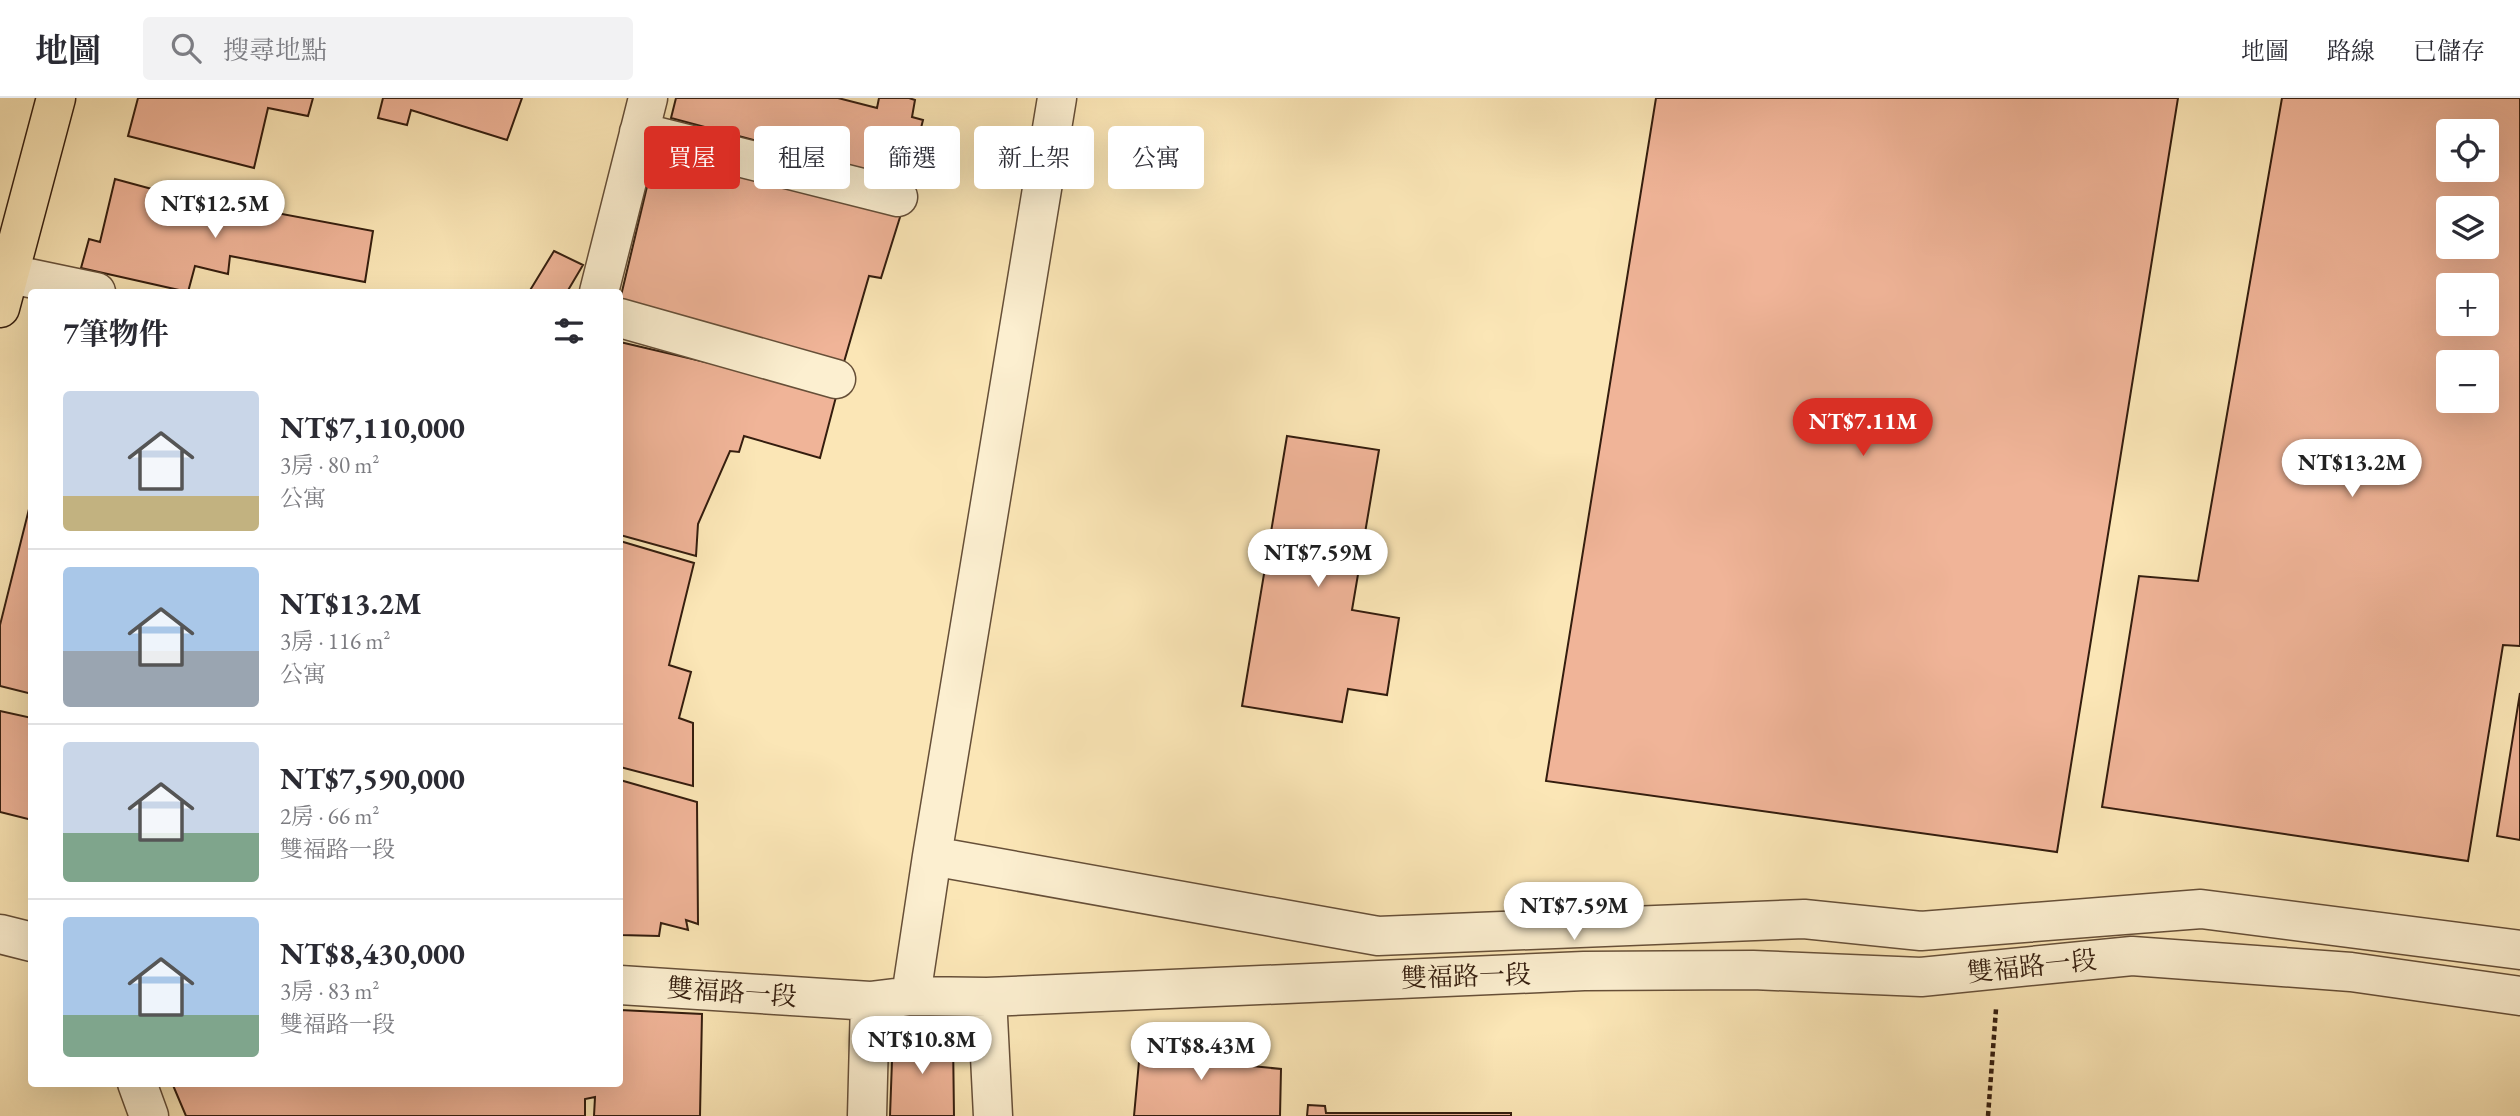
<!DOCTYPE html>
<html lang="zh-TW">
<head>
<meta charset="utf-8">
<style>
  body { margin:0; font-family:"EB Garamond","Noto Serif TC",serif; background:#f2f2f3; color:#2b2b33; height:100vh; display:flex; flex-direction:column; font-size:26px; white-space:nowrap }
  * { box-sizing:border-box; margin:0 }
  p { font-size:23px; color:#7c7c81 }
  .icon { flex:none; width:38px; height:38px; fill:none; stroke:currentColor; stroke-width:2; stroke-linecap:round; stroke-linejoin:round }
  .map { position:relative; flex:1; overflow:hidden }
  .sheet { position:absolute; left:28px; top:191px; width:595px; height:798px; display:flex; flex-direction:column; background:#fff; border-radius:7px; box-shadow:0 7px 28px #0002 }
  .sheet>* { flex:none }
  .top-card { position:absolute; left:644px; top:28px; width:665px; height:63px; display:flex; gap:14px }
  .fabs { position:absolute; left:2436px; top:21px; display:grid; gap:14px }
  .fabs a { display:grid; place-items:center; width:63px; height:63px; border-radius:7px; background:#fff; box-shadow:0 7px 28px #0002; font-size:35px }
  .price { position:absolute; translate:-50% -60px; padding:0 16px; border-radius:24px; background:#fff; color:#222; font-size:23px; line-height:46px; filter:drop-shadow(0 2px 4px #0008) }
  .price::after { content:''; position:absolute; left:50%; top:42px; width:21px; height:16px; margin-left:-10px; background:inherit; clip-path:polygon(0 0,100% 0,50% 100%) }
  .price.current { background:#d93025; color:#fff }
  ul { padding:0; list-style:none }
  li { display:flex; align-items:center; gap:21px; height:175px; padding:0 35px }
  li+li { border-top:2px solid #e1e1e2 }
  li span { display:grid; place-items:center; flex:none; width:196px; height:140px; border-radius:7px; color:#555 }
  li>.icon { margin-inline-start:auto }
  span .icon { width:84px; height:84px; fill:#fffc; stroke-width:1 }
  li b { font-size:30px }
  h2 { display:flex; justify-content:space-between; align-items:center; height:84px; padding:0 35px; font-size:30px }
  .tag { padding:0 24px; border-radius:7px; background:#fff; box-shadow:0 7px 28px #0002; font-size:24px; line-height:63px }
  .tag.current { background:#d93025; color:#fff }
  header { display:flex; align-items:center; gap:42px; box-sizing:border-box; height:98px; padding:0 35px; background:#fff; border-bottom:2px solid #e1e1e2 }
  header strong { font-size:33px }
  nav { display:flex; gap:38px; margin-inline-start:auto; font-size:24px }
  .search { width:490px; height:63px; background:#f2f2f3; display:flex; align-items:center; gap:18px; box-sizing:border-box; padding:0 24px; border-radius:7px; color:#7c7c81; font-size:26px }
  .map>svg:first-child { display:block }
</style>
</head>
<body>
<header>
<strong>地圖</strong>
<div class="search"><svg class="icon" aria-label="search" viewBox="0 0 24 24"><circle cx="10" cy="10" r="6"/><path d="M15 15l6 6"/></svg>搜尋地點</div>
<nav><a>地圖</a><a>路線</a><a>已儲存</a></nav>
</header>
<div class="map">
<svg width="2520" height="1018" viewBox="0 0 2520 1018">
  <rect width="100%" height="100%" fill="#fbe6b6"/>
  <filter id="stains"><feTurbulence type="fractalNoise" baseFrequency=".00286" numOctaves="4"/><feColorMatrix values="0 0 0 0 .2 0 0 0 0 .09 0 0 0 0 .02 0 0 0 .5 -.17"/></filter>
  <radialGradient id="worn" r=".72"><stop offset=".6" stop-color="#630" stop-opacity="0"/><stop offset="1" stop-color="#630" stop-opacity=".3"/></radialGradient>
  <path fill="#f0b498" stroke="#341d0e" stroke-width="2" fill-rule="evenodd" d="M138,0h175l-5,18 -40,-8 -14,60 -126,-32z
    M383,0h139l-15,42 -96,-30 -4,15 -29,-7z
    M676,0h162l39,10 2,-10h30l6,2 -3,17 11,3 -15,61 -237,-63z
    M1656,0h522l-121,754 -511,-71z
    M2282,0h238v548l-17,-1 -35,216 -366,-54 37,-231 59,5zM2448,33h39v39h-39zM2448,110h39v39h-39zM2448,187h39v39h-39zM2448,264h39v39h-39z
    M655,55l246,61 -20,64 -12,-2 -25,86 -224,-62z
    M115,81l129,35 1,-7 128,24 -8,51 -135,-26 -2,18 -33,-8 -7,26 -107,-24 8,-29 11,3z
    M554,153l29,14 -16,27h-38z
    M620,244l217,51 -17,65 -76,-22 -5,16 -9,-1 -32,73 -2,32 -76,-21z
    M1287,338l92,14 -27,160 47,8 -12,77 -39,-6 -6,33 -100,-16z
    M32,399v197l-32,-8v-61z
    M620,443l74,22 -25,102 22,7 -12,46 14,5v63l-73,-19z
    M2520,595v147l-23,-4z
    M0,613l32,7v102l-32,-8z
    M620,682l77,22 1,122 -12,-4 2,10 -27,-7 -2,13 -39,-1z
    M620,912l82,4 -2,102h-106l1,-19 -10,2v17h-399l-14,-33h448z
    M1142,931l34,4 -1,13 66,7 1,12 39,4 -1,47h-146z
    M893,935l60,5 1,78h-64z
    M1308,1007l17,1 1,7h185v3h-204z"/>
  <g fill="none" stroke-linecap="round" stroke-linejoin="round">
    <g stroke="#664f38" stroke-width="41">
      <path id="minor" d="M639,34l259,65
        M10,176l86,18
        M599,194l49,-194
        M620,220l216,61
        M932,758l446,80 426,-17 117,12 280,-22 319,41
        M0,836l32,8
        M620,887l250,16 41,-5 76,1 597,-26 169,-1 168,7 211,-21 219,16 169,24
        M911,898l21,-140 125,-758
        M987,899l6,119
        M137,985l12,33
        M867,1018l3,-115"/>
    </g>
    <g stroke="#341d0e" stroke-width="41">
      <path id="major" d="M0,210l56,-210"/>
    </g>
    <path stroke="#341d0e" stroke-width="4.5" stroke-dasharray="5 3.5" stroke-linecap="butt" d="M1988,1018l8,-107"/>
    <use href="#minor" stroke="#fcefd0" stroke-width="38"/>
    <use href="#major" stroke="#fbe6b6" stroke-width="38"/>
  </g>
  <g text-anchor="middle" stroke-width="6" stroke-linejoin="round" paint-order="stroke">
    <g font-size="26" fill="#341d0e" stroke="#fcefd0">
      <text transform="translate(2032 868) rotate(-6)" y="9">雙福路一段</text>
      <text transform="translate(1466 878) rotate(-2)" y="9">雙福路一段</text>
      <text transform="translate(732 894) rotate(4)" y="9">雙福路一段</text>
    </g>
  </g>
  <rect width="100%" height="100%" filter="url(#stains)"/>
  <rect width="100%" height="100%" fill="url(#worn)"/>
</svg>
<div class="fabs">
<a><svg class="icon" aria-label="locate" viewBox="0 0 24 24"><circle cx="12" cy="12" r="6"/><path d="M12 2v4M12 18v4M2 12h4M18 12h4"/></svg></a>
<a><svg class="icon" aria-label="layers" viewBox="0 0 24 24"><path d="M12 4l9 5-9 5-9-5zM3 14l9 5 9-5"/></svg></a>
<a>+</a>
<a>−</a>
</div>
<b class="price" style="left:215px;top:142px">NT$12.5M</b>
<b class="price current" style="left:1863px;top:360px">NT$7.11M</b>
<b class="price" style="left:2352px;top:401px">NT$13.2M</b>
<b class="price" style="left:1318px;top:491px">NT$7.59M</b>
<b class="price" style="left:1574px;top:844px">NT$7.59M</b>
<b class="price" style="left:922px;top:978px">NT$10.8M</b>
<b class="price" style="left:1201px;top:984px">NT$8.43M</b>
<div class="top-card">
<a class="tag current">買屋</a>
<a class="tag">租屋</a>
<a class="tag">篩選</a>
<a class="tag">新上架</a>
<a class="tag">公寓</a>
</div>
<section class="sheet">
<h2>7筆物件<svg class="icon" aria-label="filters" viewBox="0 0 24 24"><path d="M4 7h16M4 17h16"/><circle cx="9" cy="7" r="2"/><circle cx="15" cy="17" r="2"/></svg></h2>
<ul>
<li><span style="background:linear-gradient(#c9d6e8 75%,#c2b280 0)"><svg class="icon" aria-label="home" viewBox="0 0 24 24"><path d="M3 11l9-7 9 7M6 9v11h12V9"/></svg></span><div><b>NT$7,110,000</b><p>3房 · 80 m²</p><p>公寓</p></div></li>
<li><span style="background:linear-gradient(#a9c7e8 60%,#9aa5b1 0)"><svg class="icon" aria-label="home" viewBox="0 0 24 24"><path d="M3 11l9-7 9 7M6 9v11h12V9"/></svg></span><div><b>NT$13.2M</b><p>3房 · 116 m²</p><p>公寓</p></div></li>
<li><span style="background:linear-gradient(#c9d6e8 65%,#7fa58c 0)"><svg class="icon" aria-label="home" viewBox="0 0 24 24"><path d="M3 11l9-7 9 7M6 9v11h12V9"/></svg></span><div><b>NT$7,590,000</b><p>2房 · 66 m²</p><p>雙福路一段</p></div></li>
<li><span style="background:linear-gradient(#a9c7e8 70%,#7fa58c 0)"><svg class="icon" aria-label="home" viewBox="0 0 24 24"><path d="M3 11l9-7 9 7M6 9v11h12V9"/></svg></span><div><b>NT$8,430,000</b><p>3房 · 83 m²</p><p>雙福路一段</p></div></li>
</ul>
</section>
</div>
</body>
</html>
